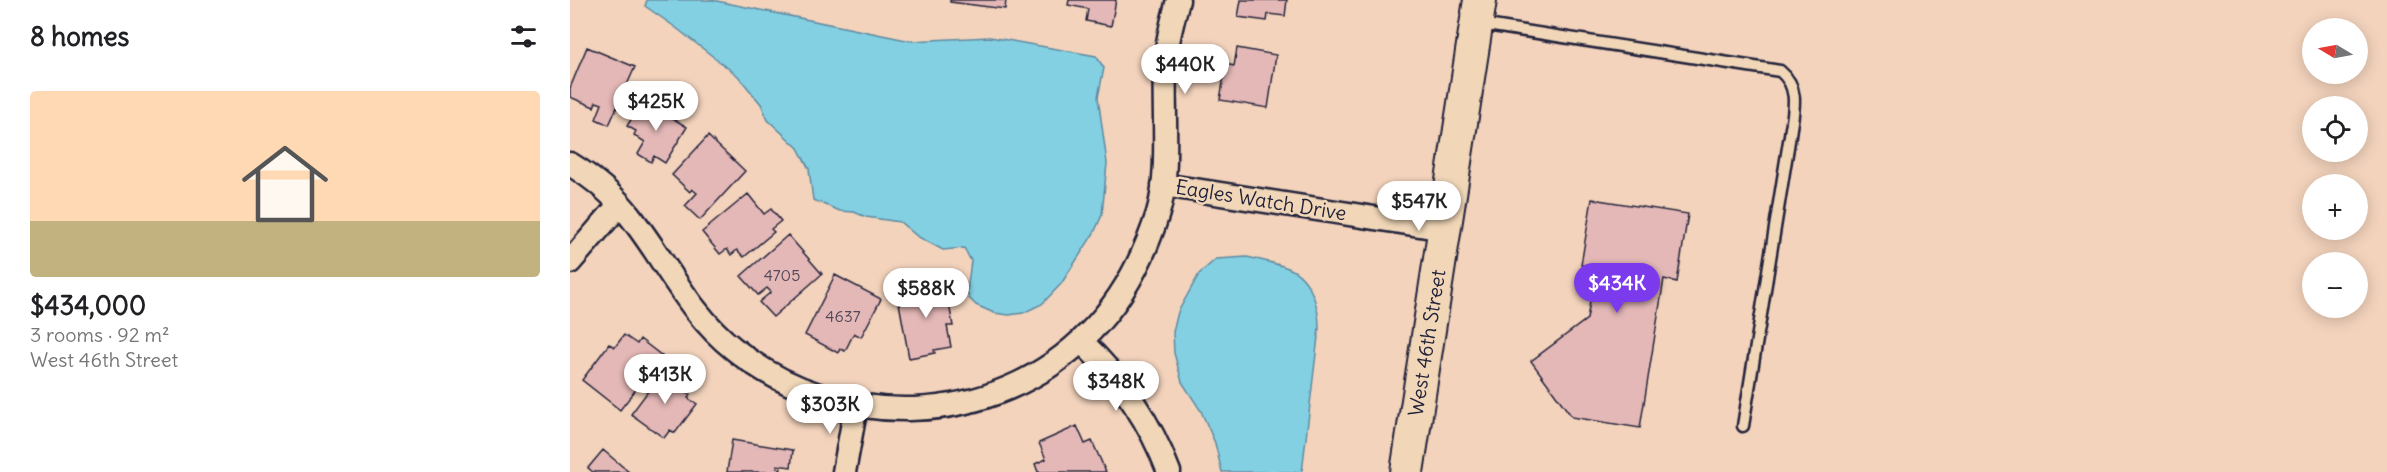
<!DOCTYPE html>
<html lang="en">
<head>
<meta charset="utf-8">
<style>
  body { margin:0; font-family:Delius,sans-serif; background:#f2f2f2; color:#202124; height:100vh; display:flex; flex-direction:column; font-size:22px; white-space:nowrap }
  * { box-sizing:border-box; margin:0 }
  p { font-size:20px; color:#757577 }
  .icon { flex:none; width:33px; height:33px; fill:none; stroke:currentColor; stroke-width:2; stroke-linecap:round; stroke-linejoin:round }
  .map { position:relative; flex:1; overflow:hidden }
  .drawer { display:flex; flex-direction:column; background:#fff; width:570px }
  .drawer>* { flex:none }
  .needle { width:39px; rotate:280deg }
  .fabs { position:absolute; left:1732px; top:18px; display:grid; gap:12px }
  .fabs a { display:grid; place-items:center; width:66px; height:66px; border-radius:50%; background:#fff; box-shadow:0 3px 15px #0003; font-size:30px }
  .price { position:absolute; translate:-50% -51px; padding:0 14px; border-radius:21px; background:#fff; color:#222; font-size:20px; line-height:39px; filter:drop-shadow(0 2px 3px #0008) }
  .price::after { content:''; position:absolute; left:50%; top:36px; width:18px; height:14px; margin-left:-9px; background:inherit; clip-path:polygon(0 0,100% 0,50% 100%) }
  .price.selected { background:#7c3aed; color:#fff }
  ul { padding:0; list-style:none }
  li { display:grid; align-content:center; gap:12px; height:318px; padding:0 30px }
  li+li { border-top:2px solid #e0e0e0 }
  li span { display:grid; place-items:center; height:186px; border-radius:6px; color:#555 }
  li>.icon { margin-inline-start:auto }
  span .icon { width:108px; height:108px; fill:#fffc; stroke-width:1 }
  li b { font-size:26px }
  h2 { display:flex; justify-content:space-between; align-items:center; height:72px; padding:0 30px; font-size:26px }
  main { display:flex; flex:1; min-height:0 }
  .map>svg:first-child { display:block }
</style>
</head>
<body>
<main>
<section class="drawer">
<h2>8 homes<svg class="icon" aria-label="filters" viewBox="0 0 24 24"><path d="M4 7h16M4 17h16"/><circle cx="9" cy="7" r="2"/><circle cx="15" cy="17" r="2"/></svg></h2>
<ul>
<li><span style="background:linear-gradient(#ffd9b3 70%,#c2b280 0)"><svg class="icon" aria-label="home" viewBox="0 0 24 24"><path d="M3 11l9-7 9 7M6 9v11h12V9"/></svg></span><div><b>$434,000</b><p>3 rooms · 92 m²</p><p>West 46th Street</p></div></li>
</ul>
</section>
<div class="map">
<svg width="1817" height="472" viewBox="0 0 1817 472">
  <rect width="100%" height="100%" fill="#f3d3bc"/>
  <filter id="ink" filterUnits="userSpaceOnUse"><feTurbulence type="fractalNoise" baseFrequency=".0167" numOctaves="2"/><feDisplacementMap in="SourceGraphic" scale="12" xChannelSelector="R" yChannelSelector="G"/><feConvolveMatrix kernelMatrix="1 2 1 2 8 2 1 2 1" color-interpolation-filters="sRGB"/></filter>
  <g filter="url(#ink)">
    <path fill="#84d0e3" stroke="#5d8aa0" stroke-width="1.5" d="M77,0h65l199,41 79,-4 106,19 8,12 -6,29 9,66 -5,52 -8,18 -33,51 -19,20 -19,9 -14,2 -15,-2 -18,-8 -7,-7 -2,-6 4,-31 -7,-13 -21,2 -26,-14 -17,-14 -34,-5 -12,-5 -14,-1 -27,-11 -4,-31 -11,-21 -30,-28 -7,-16 -23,-28 -63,-49 -30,-21z
      M677,257c14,3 28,6 41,11 23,9 31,39 31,60l-17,144h-80l-7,-29 -14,-32 -19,-29 -8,-29 -1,-21 5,-20 21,-38 17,-15z"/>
    <path fill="#e4b8b7" stroke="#22223b" stroke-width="1.5" d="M380,0h56l-1,9 -55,-7z
      M499,0h47l-5,26 -25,-5 2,-12 -20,-4z
      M671,0h46l-2,16 -17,-2 -1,7 -29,-4z
      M17,47l48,20 -26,58 -13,-6 6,-15 -6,-2 -2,5 -24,-10v-9z
      M667,48l39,7 -8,53 -48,-8 6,-36 8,2z
      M73,100l44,27 -22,36 -11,-7 -3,6 -13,-8 7,-12 -11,-7 2,-4 -9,-5z
      M138,136l37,35 -45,49 -15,-14 12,-13 -5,-4 -2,3 -18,-17z
      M178,194l16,20 7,-5 10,12 -10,8 3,3 -30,25 -7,-7 -6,5 -4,-6 -7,5 -18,-22z
      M1022,199l96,15 -11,68 -13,-3 -24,149 -68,-11 -41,-56 56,-42 9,-52 -15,-2z
      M218,235l34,39 -49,43 -14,-15 12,-10 -4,-4 -9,7 -17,-19z
      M265,275l46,24 -20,38 -7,-4 -9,18 -5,-2 -2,4 -33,-18z
      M375,281l8,45h-6l4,21 -17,3 1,3 -26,5 -12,-66 29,-5 -1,-3z
      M54,335l13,9 3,-5 22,17 -42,54 -38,-30 27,-36 6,3z
      M96,367l21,17 -4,5 7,5 -2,4 9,6 -22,29 -5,-3 -6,8 -33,-24z
      M507,426l8,18 7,-3 14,31h-68l-3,-8 11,-5 -7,-16z
      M162,440l61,10 -2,17 -14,-2v3l4,1 -1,3h-53z
      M33,450l26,22h-36l-5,-4z"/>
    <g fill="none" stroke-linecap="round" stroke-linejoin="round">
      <g stroke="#22223b" stroke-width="15">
        <path id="lane" d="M910,24l300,47c21,17 13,41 10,64l-47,291"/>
      </g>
      <g stroke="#22223b" stroke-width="27">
        <path id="street" d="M0,164c23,14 44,31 60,52 36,45 58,97 104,133 104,84 260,81 355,-16 34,-34 55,-75 69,-120 12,-39 5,-102 7,-144 1,-24 7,-46 13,-69
          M593,185l282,44
          M0,262l50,-58
          M511,341c39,37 69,80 88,131
          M274,472l12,-66"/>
      </g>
      <g stroke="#22223b" stroke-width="36">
        <path id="secondary" d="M837,472l73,-472"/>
      </g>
      <use href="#lane" stroke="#f1d7b8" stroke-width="10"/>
      <use href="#street" stroke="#f1d7b8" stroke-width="22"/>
      <use href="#secondary" stroke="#f1d7b8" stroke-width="32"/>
    </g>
  </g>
  <g text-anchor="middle" stroke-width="5" stroke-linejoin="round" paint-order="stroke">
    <g font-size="16" fill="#52485a">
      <text x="212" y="281">4705</text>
      <text x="273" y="322">4637</text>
    </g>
    <g font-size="20" fill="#22223b" stroke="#f1d7b8">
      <text transform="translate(691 200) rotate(9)" y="7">Eagles Watch Drive</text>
      <text transform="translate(857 343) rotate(-81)" y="7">West 46th Street</text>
    </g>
  </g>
</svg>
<div class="fabs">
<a><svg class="needle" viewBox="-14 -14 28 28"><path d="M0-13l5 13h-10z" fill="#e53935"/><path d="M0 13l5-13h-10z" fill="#757577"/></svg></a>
<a><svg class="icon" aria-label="locate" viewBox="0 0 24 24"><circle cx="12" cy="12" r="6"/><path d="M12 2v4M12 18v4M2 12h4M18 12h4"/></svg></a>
<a>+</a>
<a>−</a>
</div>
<b class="price" style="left:615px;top:95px">$440K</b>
<b class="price" style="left:86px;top:132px">$425K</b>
<b class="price" style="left:849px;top:232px">$547K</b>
<b class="price selected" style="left:1047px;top:314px">$434K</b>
<b class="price" style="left:356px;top:319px">$588K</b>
<b class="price" style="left:95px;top:405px">$413K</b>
<b class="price" style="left:546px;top:412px">$348K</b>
<b class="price" style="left:260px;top:435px">$303K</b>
</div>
</main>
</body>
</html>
